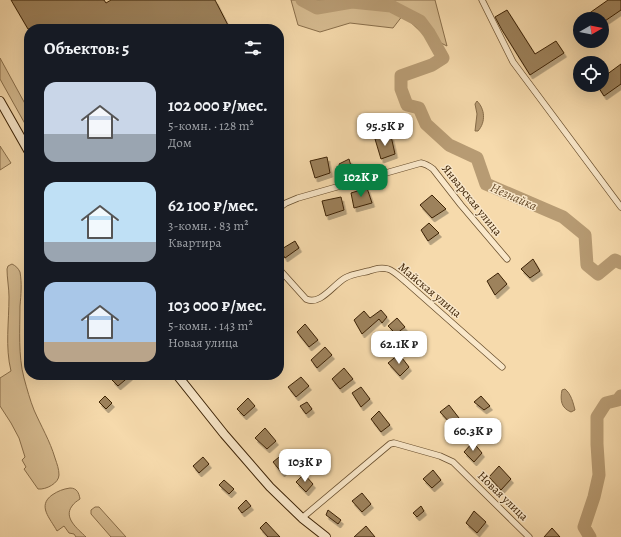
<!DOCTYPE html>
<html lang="ru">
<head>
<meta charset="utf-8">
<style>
  body { margin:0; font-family:Alegreya,serif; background:#20242c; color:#f1f3f6; height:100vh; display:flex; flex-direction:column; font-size:15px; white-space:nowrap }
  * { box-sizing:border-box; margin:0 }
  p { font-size:13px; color:#9ea1a6 }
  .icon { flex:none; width:22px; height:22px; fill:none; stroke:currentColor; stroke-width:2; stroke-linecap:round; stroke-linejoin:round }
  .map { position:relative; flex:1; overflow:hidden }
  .drawer { position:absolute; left:24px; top:24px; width:260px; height:356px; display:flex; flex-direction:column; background:#171b24; border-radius:16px; box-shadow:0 4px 16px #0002 }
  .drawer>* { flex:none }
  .needle { width:26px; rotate:81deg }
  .tools { position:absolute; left:573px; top:12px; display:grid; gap:8px }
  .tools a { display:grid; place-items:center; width:36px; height:36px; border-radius:50%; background:#171b24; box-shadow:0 4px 16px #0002; font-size:20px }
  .price { position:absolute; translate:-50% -34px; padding:0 9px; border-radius:8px; background:#fff; color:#222; font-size:13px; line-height:26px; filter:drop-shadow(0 1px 2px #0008) }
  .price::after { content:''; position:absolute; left:50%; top:24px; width:12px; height:9px; margin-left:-6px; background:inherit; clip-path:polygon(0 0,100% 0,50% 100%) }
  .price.on { background:#0b8043; color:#fff }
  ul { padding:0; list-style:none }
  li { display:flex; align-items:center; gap:12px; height:100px; padding:0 20px }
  li span { display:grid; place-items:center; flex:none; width:112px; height:80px; border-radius:12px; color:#555 }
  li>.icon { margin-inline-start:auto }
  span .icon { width:48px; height:48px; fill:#fffc; stroke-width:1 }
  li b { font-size:17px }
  h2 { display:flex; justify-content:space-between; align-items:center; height:48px; padding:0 20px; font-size:17px }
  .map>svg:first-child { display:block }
</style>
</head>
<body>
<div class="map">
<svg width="621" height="537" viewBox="0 0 621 537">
  <defs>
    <filter id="shadow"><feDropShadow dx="2.5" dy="4" stdDeviation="0" flood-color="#0004"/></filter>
  </defs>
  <rect width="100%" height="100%" fill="#f6daac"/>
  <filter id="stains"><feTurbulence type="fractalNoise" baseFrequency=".005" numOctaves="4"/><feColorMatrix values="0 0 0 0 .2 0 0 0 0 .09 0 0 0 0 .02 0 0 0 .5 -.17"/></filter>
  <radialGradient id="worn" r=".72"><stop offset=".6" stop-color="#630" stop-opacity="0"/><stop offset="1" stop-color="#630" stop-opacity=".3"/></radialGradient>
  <path fill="#d6bb90" stroke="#896e4a" d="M291,0h144l12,46 -24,-12 -20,-19 -10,13 -43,-5 -30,9 -22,-7z
    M0,58l29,53v20l-29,-52z
    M0,146l11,17 -11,7z
    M12,264c4,2 6,4 8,8 2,11 1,23 0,34 0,24 -2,49 4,72 3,11 6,22 10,32 7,16 16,31 21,48 2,6 4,11 4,17 0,8 -13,15 -21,14l-14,-20 2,-2 -4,-7 3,-3 -6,-19 -8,-15 -11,-17v-28l11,-7c-6,-24 -2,-49 -2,-74 0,-9 -2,-19 -2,-28l1,-3z
    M70,488c7,0 9,5 10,11 -3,2 -6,4 -8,7 -9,12 6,23 14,31h-10l-2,-3 -5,-1 -5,-7 -7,5c-7,-13 -20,-25 -5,-36 6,-4 11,-6 18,-7z
    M95,507h4l27,30h-15l-20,-23v-4z"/>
  <path fill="#b79b73" stroke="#866b47" d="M477,101c8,8 9,21 1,30h-3l2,-17 -2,-10z
    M565,389c6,5 8,13 10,21l-4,2c-10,-4 -11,-12 -9,-22z"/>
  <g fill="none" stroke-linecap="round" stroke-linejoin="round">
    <path stroke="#b79b73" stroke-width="13" d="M302,0l15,8 35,-6 39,4 29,15 9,12 14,25 -11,7 -31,11v13l6,16 12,3 7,16 23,21 28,13 9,26 77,33 22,18 2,30 11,9 17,-14 6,3
      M590,537l-6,-10 10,-30 5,-22 -2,-31v-27l9,-14 12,-3 3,-4"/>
  </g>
  <path fill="#9d825c" stroke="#3c2205" filter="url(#shadow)" d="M11,0h93l2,3 5,-3h104l15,29h-202z
    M608,0h13v10l-19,13v-4h-21z
    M507,10l28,44 21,-13 8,12 -34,22 -28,-45 -7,-13z
    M621,64v20l-17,12 -7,-11h5v-7z
    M391,136l4,18 -14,5 -6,-20z
    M327,157l3,16 -15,5 -5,-17z
    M349,159l5,17 -10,3 -5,-15z
    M367,188l5,15 -18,5 -3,-15z
    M432,195l14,14 -14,9 -12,-13z
    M341,197l3,13 -18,6 -4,-15z
    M429,223l10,10 -11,8 -7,-11z
    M295,241l4,7 -14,10 -5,-8z
    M533,259l7,12 -10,7 -9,-9z
    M498,273l9,11 -12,11 -8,-14z
    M381,310l6,7 -5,6 -3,-4 -17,15 -8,-14 10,-9 6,7z
    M397,318l8,9 -9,7 -8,-8z
    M305,324l13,16 -9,7 -12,-15z
    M325,347l7,8 -15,13 -6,-8z
    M399,354l10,13 -9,9 -12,-13z
    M344,368l9,11 -13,10 -8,-10z
    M116,375h15l-13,11 -6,-6z
    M301,377l8,9 -13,11 -8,-10z
    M361,387l9,12 -9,8 -9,-14z
    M105,396l7,7 -6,6 -7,-7z
    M481,396l9,10 -6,4 -10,-8z
    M248,398l7,8 -11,10 -7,-7z
    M307,402l5,7 -6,5 -6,-8z
    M449,405l10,13 -8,6 -11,-12z
    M379,411l11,14 -9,7 -10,-13z
    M265,428l11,13 -9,8 -12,-11z
    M473,442l9,11 -8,9 -10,-10z
    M284,453l8,10 -10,10 -9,-11z
    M203,457l6,7 -10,9 -6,-7z
    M499,466l12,13 -10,11 -12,-13z
    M433,470l8,10 -9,8 -9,-9z
    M304,474l9,10 -7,8 -10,-10z
    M224,480l10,9 -5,5 -10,-9z
    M362,493l9,11 -9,8 -10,-11z
    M246,500l5,6 -9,7 -4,-5z
    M421,506l3,5 -7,6 -4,-4z
    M328,510l13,10 -3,4 -12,-9z
    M474,511l12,11 -9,11 -11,-10z
    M266,522l14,15h-12l-8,-9z
    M366,526l9,11h-21z
    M552,528l8,9h-16z"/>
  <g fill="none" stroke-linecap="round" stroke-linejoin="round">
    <g stroke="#6a502f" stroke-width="7">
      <path id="street" d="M482,0l31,62 108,145
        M279,208l7,-5 12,-5 123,-35c5,1 8,3 12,6l28,36 46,54
        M279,269l27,30c14,7 27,-14 39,-21 7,-4 16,-5 24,-7 6,-2 12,-4 19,-2 6,2 12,8 18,13l96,85
        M302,518l88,-74 4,-1 46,13 13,6 76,75"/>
    </g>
    <g stroke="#3c2205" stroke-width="10">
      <path id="secondary" d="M0,101l29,51
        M177,375l47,59 46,53 32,31 24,19"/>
    </g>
    <use href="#street" stroke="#f9e7c9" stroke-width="5.5"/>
    <use href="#secondary" stroke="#f9e7c9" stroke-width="8"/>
  </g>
  <g text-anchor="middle" stroke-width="3" stroke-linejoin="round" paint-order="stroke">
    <g font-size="12" fill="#3c2205" stroke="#f9e7c9">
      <text transform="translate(472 200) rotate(51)" y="4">Январская улица</text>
      <text transform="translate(430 290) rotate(40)" y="4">Майская улица</text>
      <text transform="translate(503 496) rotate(44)" y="4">Новая улица</text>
    </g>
    <g font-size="13" font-style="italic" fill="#674c2c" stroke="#f9e7c9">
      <text transform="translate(514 196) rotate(24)" y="5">Незнайка</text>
    </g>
  </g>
  <rect width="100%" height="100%" filter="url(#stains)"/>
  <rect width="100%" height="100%" fill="url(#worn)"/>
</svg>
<div class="tools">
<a><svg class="needle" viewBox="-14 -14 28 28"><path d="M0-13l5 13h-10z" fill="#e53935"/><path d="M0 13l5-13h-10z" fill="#9ea1a6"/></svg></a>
<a><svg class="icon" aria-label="locate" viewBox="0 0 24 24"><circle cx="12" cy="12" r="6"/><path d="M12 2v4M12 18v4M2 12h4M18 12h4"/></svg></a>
</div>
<b class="price" style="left:385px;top:147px">95.5K ₽</b>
<b class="price on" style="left:361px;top:198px">102K ₽</b>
<b class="price" style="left:399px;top:365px">62.1K ₽</b>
<b class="price" style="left:473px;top:452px">60.3K ₽</b>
<b class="price" style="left:305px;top:483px">103K ₽</b>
<section class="drawer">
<h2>Объектов: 5<svg class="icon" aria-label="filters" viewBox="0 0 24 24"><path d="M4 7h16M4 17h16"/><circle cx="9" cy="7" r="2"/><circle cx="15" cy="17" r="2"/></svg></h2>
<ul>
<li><span style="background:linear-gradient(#c9d6e8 65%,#9aa5b1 0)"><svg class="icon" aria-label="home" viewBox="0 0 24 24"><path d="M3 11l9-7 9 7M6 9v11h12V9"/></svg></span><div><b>102 000 ₽/мес.</b><p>5-комн. · 128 m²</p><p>Дом</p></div></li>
<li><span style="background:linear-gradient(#bfe0f5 75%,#9aa5b1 0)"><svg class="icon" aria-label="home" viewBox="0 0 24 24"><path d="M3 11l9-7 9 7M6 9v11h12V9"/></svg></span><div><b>62 100 ₽/мес.</b><p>3-комн. · 83 m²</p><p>Квартира</p></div></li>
<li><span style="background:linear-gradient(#a9c7e8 75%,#b9a48a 0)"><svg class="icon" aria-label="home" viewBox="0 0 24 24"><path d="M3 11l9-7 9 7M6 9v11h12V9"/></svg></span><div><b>103 000 ₽/мес.</b><p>5-комн. · 143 m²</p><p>Новая улица</p></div></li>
</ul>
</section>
</div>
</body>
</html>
